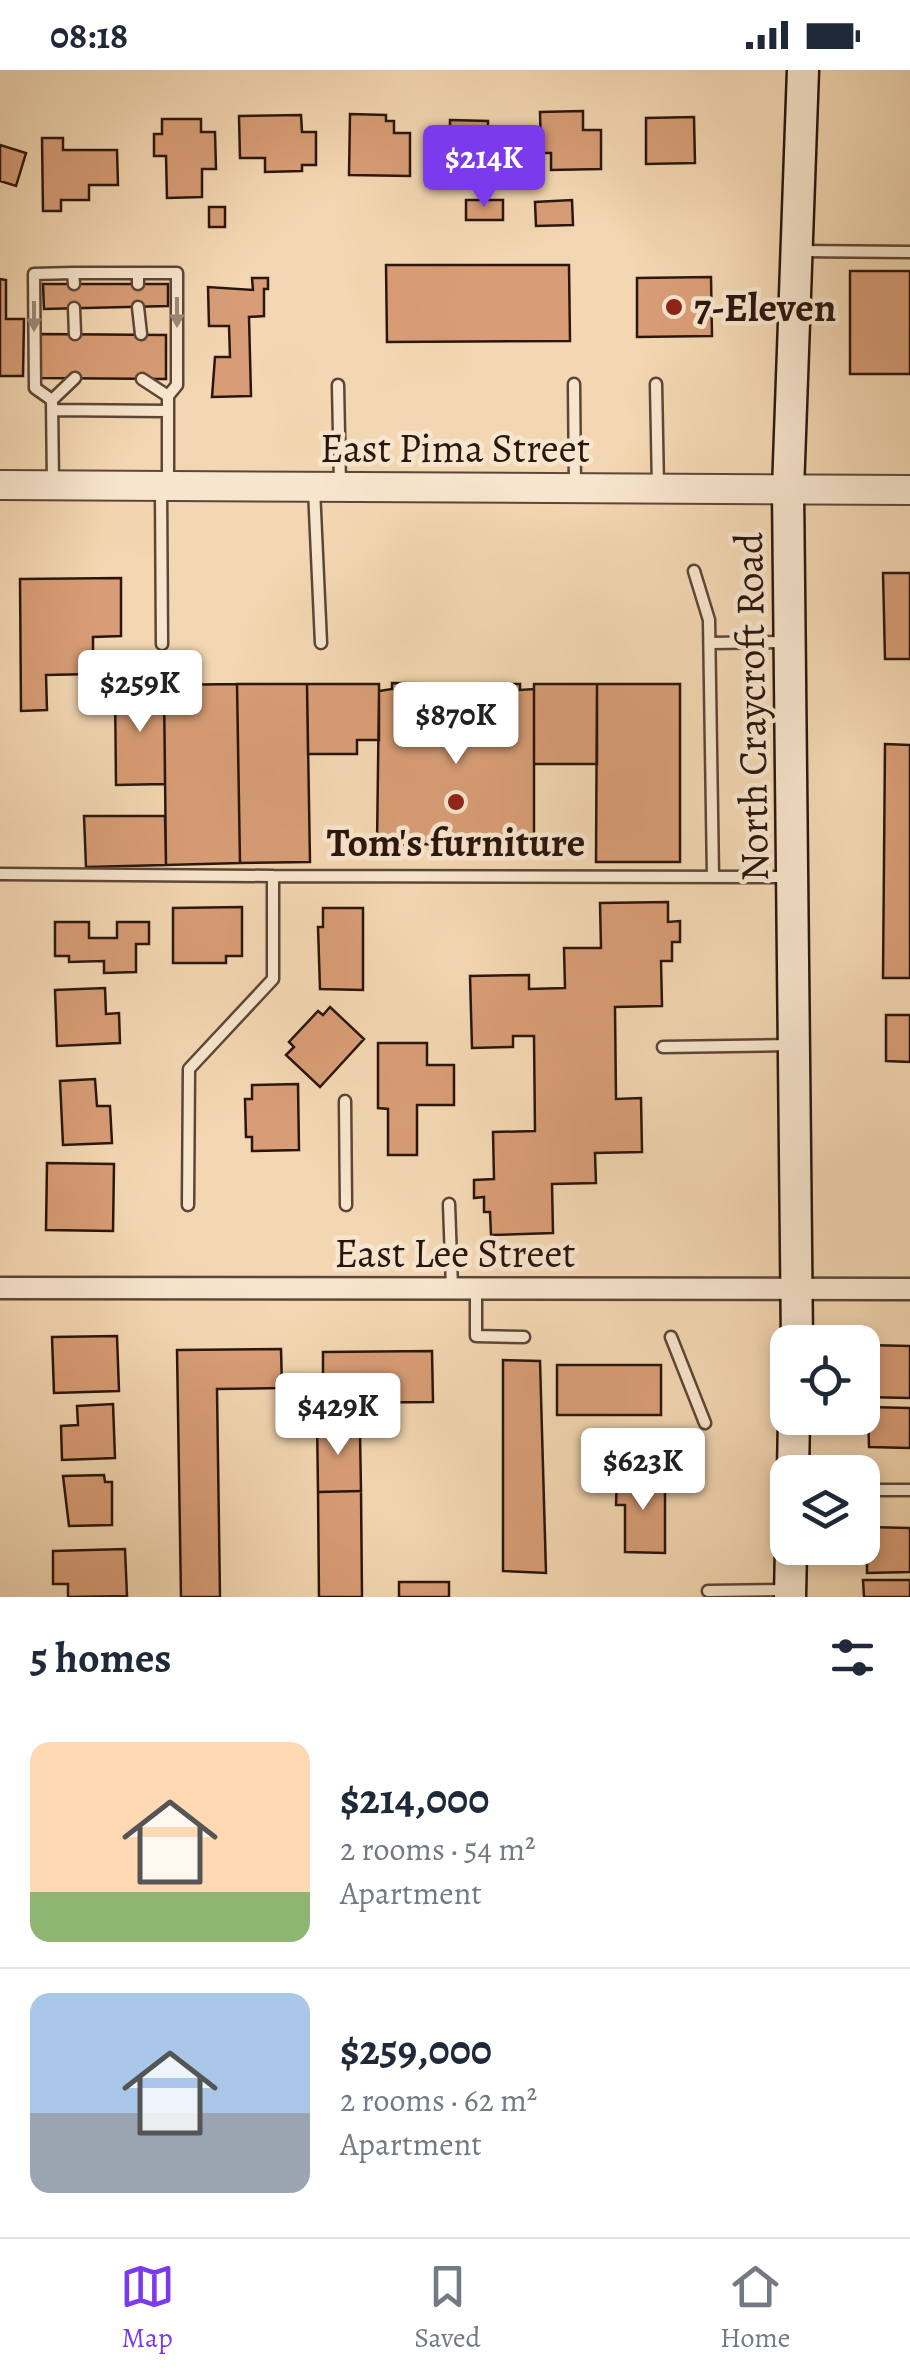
<!DOCTYPE html>
<html lang="en">
<head>
<meta charset="utf-8">
<style>
  body { margin:0; font-family:Alegreya,serif; background:#f2f2f3; color:#1f2937; height:100vh; display:flex; flex-direction:column; font-size:38px; white-space:nowrap }
  * { box-sizing:border-box; margin:0 }
  p { font-size:32px; color:#747a83 }
  .icon { flex:none; width:55px; height:55px; fill:none; stroke:currentColor; stroke-width:2; stroke-linecap:round; stroke-linejoin:round }
  .map { position:relative; height:1527px; overflow:hidden }
  .panel { display:flex; flex-direction:column; background:#fff; flex:1 }
  .panel>* { flex:none }
  .tools { position:absolute; left:770px; top:1255px; display:grid; gap:20px }
  .tools a { display:grid; place-items:center; width:110px; height:110px; border-radius:20px; background:#fff; box-shadow:0 5px 15px #0003; font-size:50px }
  .price { position:absolute; translate:-50% -85px; padding:0 22px; border-radius:10px; background:#fff; color:#222; font-size:32px; line-height:65px; filter:drop-shadow(0 2px 5px #0008) }
  .price::after { content:''; position:absolute; left:50%; top:60px; width:30px; height:22px; margin-left:-15px; background:inherit; clip-path:polygon(0 0,100% 0,50% 100%) }
  .price.current { background:#7c3aed; color:#fff }
  ul { padding:0; list-style:none }
  li { display:flex; align-items:center; gap:30px; height:250px; padding:0 30px }
  li+li { border-top:2px solid #e0e1e3 }
  li span { display:grid; place-items:center; flex:none; width:280px; height:200px; border-radius:20px; color:#555 }
  li>.icon { margin-inline-start:auto }
  span .icon { width:120px; height:120px; fill:#fffc; stroke-width:1 }
  li b { font-size:42px }
  h2 { display:flex; justify-content:space-between; align-items:center; height:120px; padding:0 30px; font-size:42px }
  .status { display:flex; justify-content:space-between; align-items:center; height:70px; padding:0 50px; background:#fff; direction:ltr }
  .status svg { height:28px; fill:currentColor }
  .tabs { display:flex; justify-content:space-around; align-items:center; height:140px; border-top:2px solid #e0e1e3; background:#fff; font-size:28px; color:#747a83 }
  .tabs a { display:grid; justify-items:center; gap:5px }
  .tabs .current { color:#7c3aed }
  .map>svg:first-child { display:block }
</style>
</head>
<body>
<div class="status"><b>08:18</b><svg viewBox="0 0 49 12"><path d="M0 12V9h3v3zM5 12V6h3v6zM10 12V3h3v9zM15 12V0h3v12zM26 1h20v11H26zM47 4h2v5h-2z"/></svg></div>
<div class="map">
<svg width="910" height="1527" viewBox="0 0 910 1527">
  <rect width="100%" height="100%" fill="#f3d7b2"/>
  <filter id="stains"><feTurbulence type="fractalNoise" baseFrequency=".002" numOctaves="4"/><feColorMatrix values="0 0 0 0 .2 0 0 0 0 .09 0 0 0 0 .02 0 0 0 .5 -.17"/></filter>
  <radialGradient id="worn" r=".72"><stop offset=".6" stop-color="#630" stop-opacity="0"/><stop offset="1" stop-color="#630" stop-opacity=".3"/></radialGradient>
  <path fill="#d89d76" stroke="#2b160d" stroke-width="2.5" d="M583,41v19h18v39l-50,1v-17h-10l-1,-41z
    M350,44l36,1v6h8v12h16v43l-61,-1z
    M301,45l1,17h14v33h-14v6l-37,1v-14h-25l-1,-42z
    M694,47l1,46 -49,1v-46z
    M162,49h39v13h14l1,37h-14v28l-35,1 -1,-42h-12v-22h8z
    M450,50l38,1v64h-62v-54h24z
    M42,68h21v12h54l1,35h-29v15h-28v11h-18z
    M0,75l26,8 -10,33 -16,-5z
    M466,130h37v20h-37z
    M572,130l1,25 -37,1 -1,-24z
    M209,137h16v20h-16z
    M386,195h183l1,76 -183,1z
    M850,201h60v103h-60z
    M711,207l1,59 -75,1v-59z
    M252,208h16v11h-4v27l-15,1 2,79 -39,1 3,-40h15l-1,-31h-20l-1,-39 45,3z
    M0,209l6,1v39h18l-1,57h-23z
    M43,214h125v22l-124,3z
    M38,264l128,1v44l-128,-1z
    M883,503h27v86h-25z
    M121,508v58l-28,1v37l-47,1 1,35 -26,1 -1,-132z
    M392,613l128,1v6l14,-1v152l-36,-1 -1,17 -68,-1 2,-12 -54,1 2,-154 13,-2z
    M237,614h70l3,178 -70,1z
    M237,614l3,179 -74,2 -2,-180z
    M307,614h72v56h-22v14h-49z
    M534,614h63v80h-63z
    M597,614h83v178h-84z
    M164,615l1,99 -49,1 -1,-99z
    M885,674l25,1v233h-27z
    M84,746h81l1,49 -80,2z
    M668,832v20l12,-1v21h-8v19h-11l1,45 -47,1 1,92 25,-1 1,54 -47,1 1,30 -44,1 1,49 -62,2 -1,-23h-6v-15l-10,1v-18l20,-1 -1,-47 42,-1 -1,-95h-21v11l-41,1 -2,-72 59,-1v14l36,-1 -1,-40h37l-1,-45z
    M242,837v49h-16v7h-53v-55z
    M323,838h40v82l-43,-1 -2,-62h5z
    M55,852h34v16h28v-16h32v22h-13v28l-32,1v-12l-35,1v-6h-14z
    M105,918l1,26 13,-1 1,30 -63,3 -2,-56z
    M330,937l34,32 -44,48 -34,-32 8,-8 -5,-5 29,-31 5,4z
    M886,945h24v47l-24,-1z
    M378,973h49v22h27v40h-37v50h-29v-46l-10,-1z
    M95,1009l2,27h13l2,37 -49,2 -3,-64z
    M298,1014l1,66 -47,1v-14h-6l-1,-38h7v-14z
    M47,1093l67,1 -1,67 -67,-1z
    M117,1266l2,55 -65,2 -2,-56z
    M865,1275l45,1v52l-46,-1z
    M281,1279l1,39 -65,1 3,208h-39l-4,-247z
    M432,1281l1,51 -110,1v-51z
    M503,1290l37,1 6,212 -43,-2z
    M557,1295h104v50h-104z
    M113,1334l2,54 -53,2 -1,-34 17,-1 -1,-19z
    M868,1337l42,1v40l-41,-1z
    M317,1348h21l1,15h21l1,58 -43,1z
    M104,1405l1,7h7v43l-43,1 -6,-50z
    M617,1407l48,1v75l-40,-1v-47h-9z
    M361,1421l1,106h-43l-1,-105z
    M867,1457l43,1v44l-43,1z
    M125,1479l2,47 -59,1v-13h-15v-33z
    M863,1510h47v17h-46z
    M399,1512h50v15h-50z"/>
  <g fill="none" stroke-linecap="round" stroke-linejoin="round">
    <g stroke="#5d4636" stroke-width="15">
      <path id="service" d="M798,181l112,1
        M73,203h65
        M138,214v-11h39v112l-9,11v89
        M138,237l3,27
        M74,238l1,26
        M142,309l26,17
        M574,314l1,104
        M656,314l2,104
        M338,315l2,99
        M52,330l-17,-12 -1,-114 39,-1 1,11
        M53,340l115,1
        M53,415l-1,-85 23,-22
        M314,419l7,154
        M161,420l1,154
        M694,501l15,49 4,257
        M710,573l74,-1
        M0,804l273,2
        M663,977l129,-2
        M345,1031l1,104
        M449,1134l3,84
        M188,1135l1,-136 84,-90v-103l517,1
        M476,1218v48l48,1
        M671,1267l34,86
        M862,1420h48
        M708,1521l81,-1"/>
    </g>
    <g stroke="#5d4636" stroke-width="25">
      <path id="minor" d="M0,1218l910,1"/>
    </g>
    <g stroke="#5d4636" stroke-width="32">
      <path id="tertiary" d="M0,415l910,5"/>
    </g>
    <g stroke="#2b160d" stroke-width="35">
      <path id="secondary" d="M797,1272l-9,-852 15,-420
        M793,1402l1,-54
        M790,1527l1,-49"/>
    </g>
    <use href="#service" stroke="#f7e5cd" stroke-width="10"/>
    <use href="#minor" stroke="#f7e5cd" stroke-width="20"/>
    <use href="#tertiary" stroke="#f7e5cd" stroke-width="28"/>
    <use href="#secondary" stroke="#f7e5cd" stroke-width="30"/>
  </g>
  <defs><path id="oneway-solid" d="M-6-.8H1V-3.2L6.5 0L1 3.2V.8H-6Z" transform="scale(2.5)"/></defs>
  <g fill="#9b8877">
    <use href="#oneway-solid" transform="translate(177 242) rotate(90)"/>
    <use href="#oneway-solid" transform="translate(34 246) rotate(90)"/>
  </g>
  <g fill="#8f2418" stroke="#f7e5cd" stroke-width="4">
    <circle cx="674" cy="237" r="10"/>
    <circle cx="456" cy="732" r="10"/>
  </g>
  <g text-anchor="middle" stroke-width="9" stroke-linejoin="round" paint-order="stroke">
    <g font-size="40" font-weight="bold" fill="#2b160d" stroke="#f7e5cd" text-anchor="start">
      <text x="694" y="251">7-Eleven</text>
      <text x="456" y="786" text-anchor="middle">Tom's furniture</text>
    </g>
    <g font-size="40" fill="#2b160d" stroke="#f7e5cd">
      <text x="455" y="392">East Pima Street</text>
      <text transform="translate(751 637) rotate(-91)" y="14">North Craycroft Road</text>
      <text x="455" y="1197">East Lee Street</text>
    </g>
  </g>
  <rect width="100%" height="100%" filter="url(#stains)"/>
  <rect width="100%" height="100%" fill="url(#worn)"/>
</svg>
<div class="tools">
<a><svg class="icon" aria-label="locate" viewBox="0 0 24 24"><circle cx="12" cy="12" r="6"/><path d="M12 2v4M12 18v4M2 12h4M18 12h4"/></svg></a>
<a><svg class="icon" aria-label="layers" viewBox="0 0 24 24"><path d="M12 4l9 5-9 5-9-5zM3 14l9 5 9-5"/></svg></a>
</div>
<b class="price current" style="left:484px;top:140px">$214K</b>
<b class="price" style="left:140px;top:665px">$259K</b>
<b class="price" style="left:456px;top:697px">$870K</b>
<b class="price" style="left:338px;top:1388px">$429K</b>
<b class="price" style="left:643px;top:1443px">$623K</b>
</div>
<section class="panel">
<h2>5 homes<svg class="icon" aria-label="filters" viewBox="0 0 24 24"><path d="M4 7h16M4 17h16"/><circle cx="9" cy="7" r="2"/><circle cx="15" cy="17" r="2"/></svg></h2>
<ul>
<li><span style="background:linear-gradient(#ffd9b3 75%,#8fb573 0)"><svg class="icon" aria-label="home" viewBox="0 0 24 24"><path d="M3 11l9-7 9 7M6 9v11h12V9"/></svg></span><div><b>$214,000</b><p>2 rooms · 54 m²</p><p>Apartment</p></div></li>
<li><span style="background:linear-gradient(#a9c7e8 60%,#9aa5b1 0)"><svg class="icon" aria-label="home" viewBox="0 0 24 24"><path d="M3 11l9-7 9 7M6 9v11h12V9"/></svg></span><div><b>$259,000</b><p>2 rooms · 62 m²</p><p>Apartment</p></div></li>
</ul>
</section>
<nav class="tabs">
<a class="current"><svg class="icon" aria-label="map" viewBox="0 0 24 24"><path d="M3 6l6-2 6 2 6-2v14l-6 2-6-2-6 2zM9 4v14M15 6v14"/></svg>Map</a>
<a><svg class="icon" aria-label="saved" viewBox="0 0 24 24"><path d="M7 4h10v16l-5-4-5 4z"/></svg>Saved</a>
<a><svg class="icon" aria-label="home" viewBox="0 0 24 24"><path d="M3 11l9-7 9 7M6 9v11h12V9"/></svg>Home</a>
</nav>
</body>
</html>
